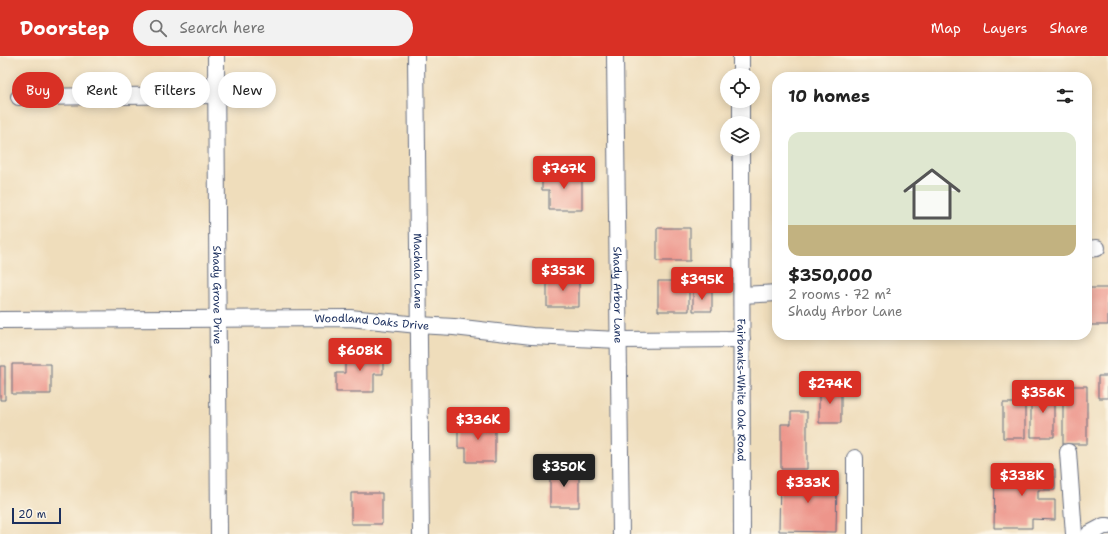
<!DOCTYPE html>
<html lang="en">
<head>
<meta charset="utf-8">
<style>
  body { margin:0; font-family:"Shantell Sans",sans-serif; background:#f2f2f2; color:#222; height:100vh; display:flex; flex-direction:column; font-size:15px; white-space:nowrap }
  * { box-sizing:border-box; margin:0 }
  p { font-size:13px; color:#767676 }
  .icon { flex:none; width:22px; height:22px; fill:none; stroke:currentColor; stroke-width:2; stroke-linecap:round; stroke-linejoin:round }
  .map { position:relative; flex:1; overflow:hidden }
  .drawer { position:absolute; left:772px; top:16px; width:320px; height:268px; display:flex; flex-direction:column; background:#fff; border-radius:16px; box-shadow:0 2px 10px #0003 }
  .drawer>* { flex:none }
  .hud { position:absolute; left:12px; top:16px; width:380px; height:36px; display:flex; gap:8px }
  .buttons { position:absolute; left:720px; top:12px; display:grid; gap:8px }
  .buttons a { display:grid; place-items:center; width:40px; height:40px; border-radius:50%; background:#fff; box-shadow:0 2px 10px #0003; font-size:20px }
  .scale { position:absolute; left:12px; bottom:10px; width:49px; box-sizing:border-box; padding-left:4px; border:2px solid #1b2f5e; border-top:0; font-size:11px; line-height:14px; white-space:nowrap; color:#1b2f5e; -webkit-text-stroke:3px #fcf5e5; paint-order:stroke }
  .price { position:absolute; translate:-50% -34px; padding:0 9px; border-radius:4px; background:#d93025; color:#fff; font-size:13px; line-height:26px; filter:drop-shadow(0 1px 2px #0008) }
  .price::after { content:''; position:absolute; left:50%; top:24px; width:12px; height:9px; margin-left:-6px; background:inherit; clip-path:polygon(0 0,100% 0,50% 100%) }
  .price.selected { background:#222; color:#fff }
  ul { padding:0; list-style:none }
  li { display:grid; align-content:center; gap:8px; height:212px; padding:0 16px }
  li span { display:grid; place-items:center; height:124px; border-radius:12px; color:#555 }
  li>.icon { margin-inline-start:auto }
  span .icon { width:72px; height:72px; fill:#fffc; stroke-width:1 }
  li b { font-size:17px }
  h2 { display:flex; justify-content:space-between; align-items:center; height:48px; padding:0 16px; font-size:17px }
  .pill { padding:0 14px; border-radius:18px; background:#fff; box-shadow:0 2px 10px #0003; font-size:14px; line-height:36px }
  .pill.selected { background:#d93025; color:#fff }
  header { display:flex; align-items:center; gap:24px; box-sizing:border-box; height:56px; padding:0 20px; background:#d93025; color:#fff }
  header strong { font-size:19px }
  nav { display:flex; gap:22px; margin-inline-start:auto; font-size:14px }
  .search { width:280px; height:36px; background:#f2f2f2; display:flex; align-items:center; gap:10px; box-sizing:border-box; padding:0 14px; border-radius:22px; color:#767676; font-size:15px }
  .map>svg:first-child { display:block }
</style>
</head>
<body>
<header>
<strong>Doorstep</strong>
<div class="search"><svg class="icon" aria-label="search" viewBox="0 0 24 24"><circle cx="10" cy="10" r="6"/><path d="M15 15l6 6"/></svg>Search here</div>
<nav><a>Map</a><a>Layers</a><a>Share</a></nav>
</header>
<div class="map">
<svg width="1108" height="478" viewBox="0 0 1108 478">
  <rect width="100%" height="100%" fill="#fcf5e5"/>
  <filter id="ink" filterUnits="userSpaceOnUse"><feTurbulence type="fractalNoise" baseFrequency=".025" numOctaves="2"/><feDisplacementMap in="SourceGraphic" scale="8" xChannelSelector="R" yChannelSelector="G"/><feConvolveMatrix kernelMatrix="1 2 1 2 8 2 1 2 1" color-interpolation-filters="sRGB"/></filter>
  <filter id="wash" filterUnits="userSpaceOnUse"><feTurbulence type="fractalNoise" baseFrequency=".012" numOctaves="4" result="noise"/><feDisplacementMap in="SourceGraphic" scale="16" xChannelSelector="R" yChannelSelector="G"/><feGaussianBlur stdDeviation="0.9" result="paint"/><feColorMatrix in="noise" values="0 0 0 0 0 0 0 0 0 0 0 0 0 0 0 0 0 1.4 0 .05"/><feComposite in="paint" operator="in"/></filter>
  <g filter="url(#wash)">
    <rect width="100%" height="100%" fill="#efddbb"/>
    <g id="blocks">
      <path fill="#ed958b" d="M542,115h40v39h-33v-20h-7z
        M657,172h33v33h-33z
        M547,221h32v30h-32z
        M658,225h31v30h-31z
        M1087,232h21v37h-21z
        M693,235h19v20h-19z
        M345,296h38v22h-9v18h-38v-19h9z
        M12,308h39v30h-39z
        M0,310h5v34h-5z
        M1098,320h10v22h-10z
        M1063,330h24v58h-24z
        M819,331h22v36h-22z
        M1040,331h14v50h-23v-41h9z
        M1003,347h22v35h-22z
        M791,356h16v57h-26v-45h10z
        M458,366h37v40h-29v-14h-8z
        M550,413h29v38h-29z
        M995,413h60v21h-17v10h17v20l-23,-1v9h-38z
        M780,421l57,1 -1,54 -57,-1z
        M351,437h31v31h-31z"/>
    </g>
  </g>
  <g filter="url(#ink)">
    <use href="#blocks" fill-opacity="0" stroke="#656c7f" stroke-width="1"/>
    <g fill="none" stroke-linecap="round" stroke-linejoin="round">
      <g stroke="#656c7f" stroke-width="18">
        <g id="minor">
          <path id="s1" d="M216,0l3,478"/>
          <path id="s2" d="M416,0l5,478"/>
          <path id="s3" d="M615,0l6,478"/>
          <path d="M741,0v19"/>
          <path d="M19,41l197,-2"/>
          <path d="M741,45v22"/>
          <path id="s4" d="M741,93l1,385"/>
          <path d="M1087,193l10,-1"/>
          <path d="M742,239l35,-2"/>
          <path id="s5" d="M0,264l350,-2 68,7 36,2 78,9 87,4 123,-1"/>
          <path d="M1068,396l6,82"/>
          <path d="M855,402v76"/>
          <path d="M1089,478l15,-8h4"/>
        </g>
      </g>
      <use href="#minor" stroke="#fff" stroke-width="16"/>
    </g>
  </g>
  <g text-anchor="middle" stroke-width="3.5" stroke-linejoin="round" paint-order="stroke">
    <g font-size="11" fill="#1b2f5e" stroke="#fcf5e5">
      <text dy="4" stroke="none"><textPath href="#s2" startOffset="215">Machala Lane</textPath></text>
      <text dy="4" stroke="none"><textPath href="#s1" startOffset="239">Shady Grove Drive</textPath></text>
      <text dy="4" stroke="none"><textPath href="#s3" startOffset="239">Shady Arbor Lane</textPath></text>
      <text dy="4" stroke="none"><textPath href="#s5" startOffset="372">Woodland Oaks Drive</textPath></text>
      <text dy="4" stroke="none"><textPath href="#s4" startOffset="241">Fairbanks-White Oak Road</textPath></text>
    </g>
  </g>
</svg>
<div class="buttons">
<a><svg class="icon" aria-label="locate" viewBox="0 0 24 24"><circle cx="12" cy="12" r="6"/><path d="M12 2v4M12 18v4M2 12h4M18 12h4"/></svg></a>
<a><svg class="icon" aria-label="layers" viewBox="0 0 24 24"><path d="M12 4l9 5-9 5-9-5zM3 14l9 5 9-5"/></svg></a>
</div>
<div class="scale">20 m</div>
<b class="price" style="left:564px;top:134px">$767K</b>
<b class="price" style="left:563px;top:236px">$353K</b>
<b class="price" style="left:702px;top:245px">$395K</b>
<b class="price" style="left:360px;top:316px">$608K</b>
<b class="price" style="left:830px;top:349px">$274K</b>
<b class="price" style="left:1043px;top:358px">$356K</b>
<b class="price" style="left:478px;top:385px">$336K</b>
<b class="price selected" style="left:564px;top:432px">$350K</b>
<b class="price" style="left:1022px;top:441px">$338K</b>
<b class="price" style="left:808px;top:448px">$333K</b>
<div class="hud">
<a class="pill selected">Buy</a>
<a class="pill">Rent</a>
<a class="pill">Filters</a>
<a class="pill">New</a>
</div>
<section class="drawer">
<h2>10 homes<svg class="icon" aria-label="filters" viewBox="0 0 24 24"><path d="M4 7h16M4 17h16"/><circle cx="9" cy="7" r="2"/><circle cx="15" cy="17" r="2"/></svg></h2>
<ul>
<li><span style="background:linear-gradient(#dfe7d0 75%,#c2b280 0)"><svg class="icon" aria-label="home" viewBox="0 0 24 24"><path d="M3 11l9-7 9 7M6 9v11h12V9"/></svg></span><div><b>$350,000</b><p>2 rooms · 72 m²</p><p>Shady Arbor Lane</p></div></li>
</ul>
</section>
</div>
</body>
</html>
